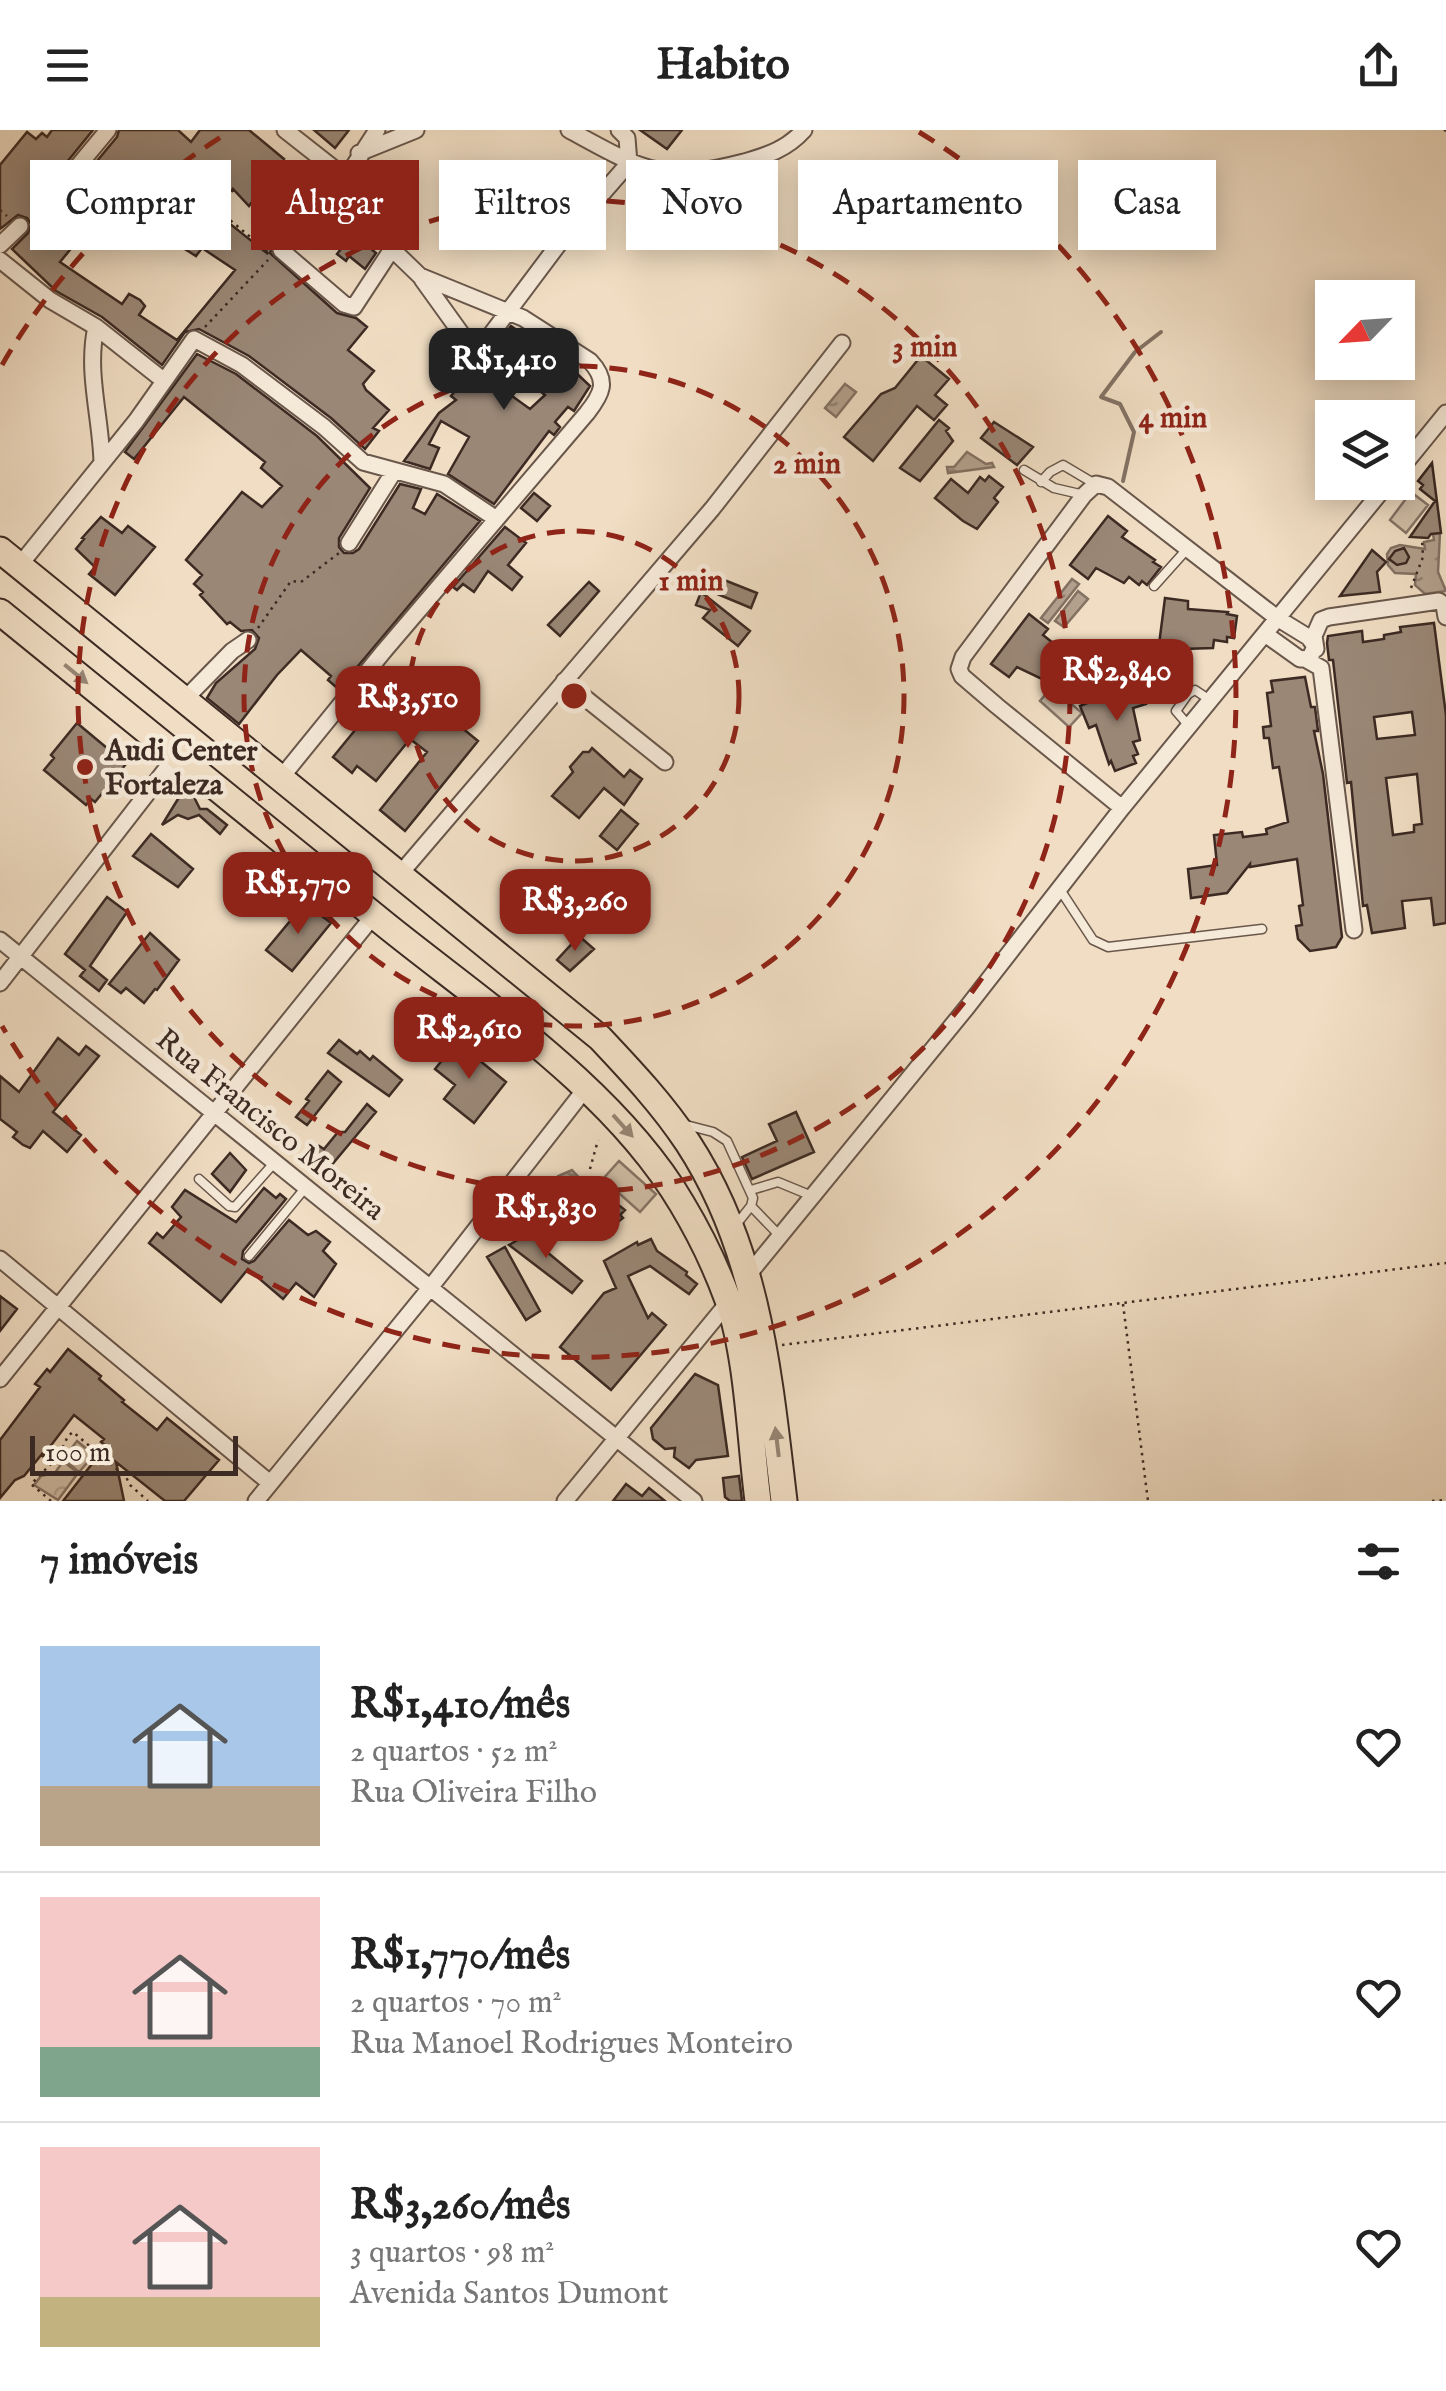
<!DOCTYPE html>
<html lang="pt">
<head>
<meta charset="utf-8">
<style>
  body { margin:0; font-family:"IM FELL English",serif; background:#f2f2f2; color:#222; height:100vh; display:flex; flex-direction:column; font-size:38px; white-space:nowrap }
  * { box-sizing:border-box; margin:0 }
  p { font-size:32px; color:#767676 }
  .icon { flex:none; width:55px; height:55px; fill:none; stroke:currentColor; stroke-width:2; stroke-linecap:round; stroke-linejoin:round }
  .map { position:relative; height:1371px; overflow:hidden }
  .sheet { display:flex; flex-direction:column; background:#fff; flex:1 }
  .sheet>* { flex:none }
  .top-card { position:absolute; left:30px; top:30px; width:1388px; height:90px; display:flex; gap:20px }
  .needle { width:65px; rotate:245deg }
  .tools { position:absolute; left:1315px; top:150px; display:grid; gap:20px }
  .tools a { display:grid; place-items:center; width:100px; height:100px; border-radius:0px; background:#fff; box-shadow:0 5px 25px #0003; font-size:50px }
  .scale { position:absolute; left:30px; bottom:25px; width:208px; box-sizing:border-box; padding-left:10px; border:5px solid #3c2a23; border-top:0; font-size:28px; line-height:35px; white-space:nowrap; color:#3c2a23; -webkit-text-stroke:8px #f5e9d8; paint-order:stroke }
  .price { position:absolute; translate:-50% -85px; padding:0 22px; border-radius:20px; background:#8f2418; color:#fff; font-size:32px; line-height:65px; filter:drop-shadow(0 2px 5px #0008) }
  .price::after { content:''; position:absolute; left:50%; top:60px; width:30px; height:22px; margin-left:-15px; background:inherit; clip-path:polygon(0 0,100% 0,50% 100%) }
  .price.current { background:#222; color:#fff }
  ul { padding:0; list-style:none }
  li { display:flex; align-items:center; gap:30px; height:250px; padding:0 40px }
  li+li { border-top:2px solid #e0e0e0 }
  li span { display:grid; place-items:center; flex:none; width:280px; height:200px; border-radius:0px; color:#555 }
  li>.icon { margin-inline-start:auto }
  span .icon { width:120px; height:120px; fill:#fffc; stroke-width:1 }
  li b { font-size:42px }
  h2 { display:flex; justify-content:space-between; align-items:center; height:120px; padding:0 40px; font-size:42px }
  .chip { padding:0 35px; border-radius:0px; background:#fff; box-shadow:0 5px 25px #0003; font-size:35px; line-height:90px }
  .chip.current { background:#8f2418; color:#fff }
  header { display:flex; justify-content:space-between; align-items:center; height:130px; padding:0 40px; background:#fff; font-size:45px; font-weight:800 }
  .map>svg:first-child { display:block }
</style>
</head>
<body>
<header><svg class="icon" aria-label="menu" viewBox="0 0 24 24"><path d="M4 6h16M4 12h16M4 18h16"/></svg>Habito<svg class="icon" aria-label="share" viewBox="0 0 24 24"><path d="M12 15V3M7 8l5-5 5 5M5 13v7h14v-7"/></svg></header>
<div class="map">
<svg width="1446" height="1371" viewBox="0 0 1446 1371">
  <defs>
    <pattern id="park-crowns" width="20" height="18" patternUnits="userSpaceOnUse" patternTransform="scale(2.5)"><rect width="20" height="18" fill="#d1bfa8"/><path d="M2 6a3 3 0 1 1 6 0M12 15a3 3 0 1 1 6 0" fill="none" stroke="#b4a490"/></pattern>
    <pattern id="water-ripples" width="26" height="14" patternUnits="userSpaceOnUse" patternTransform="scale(2.5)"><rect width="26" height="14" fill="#b3a08d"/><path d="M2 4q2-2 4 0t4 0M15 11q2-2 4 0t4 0" fill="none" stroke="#938373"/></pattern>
  </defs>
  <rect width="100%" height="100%" fill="#f0ddc3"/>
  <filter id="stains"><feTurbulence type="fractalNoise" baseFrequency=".002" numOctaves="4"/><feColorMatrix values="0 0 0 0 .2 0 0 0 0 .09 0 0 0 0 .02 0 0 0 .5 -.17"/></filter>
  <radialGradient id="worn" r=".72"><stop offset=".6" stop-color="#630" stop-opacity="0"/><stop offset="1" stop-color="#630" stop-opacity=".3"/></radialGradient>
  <path fill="url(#park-crowns)" stroke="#867466" stroke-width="2.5" d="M63,1331l15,12 -20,27 -24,-15 7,-9 14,-3z"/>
  <path fill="#d1bfa8" stroke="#867466" stroke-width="2.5" d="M1411,362l17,13 -22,28 -16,-13z
    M1052,557l30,26 -13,14 -29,-26z
    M619,1031l37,33 -16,18 -37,-33z
    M77,1311l17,14 -15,17 -16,-13z"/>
  <path fill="url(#water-ripples)" stroke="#837163" stroke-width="2.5" d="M845,254l11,8 -20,25 -11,-9z
    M967,322l19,12 6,-1 2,4 -46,6 -1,-6h7z
    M1440,403l-2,39 8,19 -21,3 -10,-9 1,-11 -21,-1 -7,-8 -1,-11 4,-6 9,-3 25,4 -1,-7 10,-2 -1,-6z
    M1072,449l7,5 -31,39 -7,-5z
    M1078,461l10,8 -24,28 -9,-6z
    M572,1040l17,18 -6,4 18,15 -1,11 -5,4 -9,-1 -8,-12 -23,-12 3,-21z"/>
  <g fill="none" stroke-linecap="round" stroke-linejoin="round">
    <path stroke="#837163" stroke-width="4" d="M1123,351l11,-49 -14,-28 -19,-7 34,-45 26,-20"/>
  </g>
  <path fill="#9a8776" stroke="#3c2a23" stroke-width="2.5" fill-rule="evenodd" d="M52,0h41l-39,48 -1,11 9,6 10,-4 45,-54 2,-7h59l13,12 9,-12h49l35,29 -35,47 -16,-17 -1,2 -5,-3 -14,17 5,4 -3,3 53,42 -9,-18 29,-31 -2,-3 12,-14 -5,-4 8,-10 12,9 4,-5 17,15 -44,50 -14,-3 -6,13 67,60 19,5 11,9 -19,23 26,21 -11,13 3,6 23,20 -16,18 6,3 -14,18 -34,-31 -82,-62 -50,-27 -14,3 -23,33 -60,-48 -46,-26 -44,-42 16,-16 3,-9 -4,-6 -9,-3 -18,14v-64l27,-33 9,7 6,-6 5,4zM169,58l36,29 -14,22 -40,-25zM104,69l92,57 6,-8 33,22 -58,70 -38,-25 6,-9 -5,-6 -11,-6 -7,10 -62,-42 18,-22 -1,-8z
    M314,0h35l-14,18z
    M640,0h42l-15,19z
    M353,104l23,19 -11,16 -16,-13 -3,5 -9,-7z
    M511,196l60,42 19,18 -16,25 -6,-4 -13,15 5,5 -6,8 -5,-4 -55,73 -46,-30 21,-37 -28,-16 -12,23 10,4 -9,21 -26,-8 35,-48 17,-13 -5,-4 32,-40 9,-4zM525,249l20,16 -15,14 -18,-13z
    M197,224l39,20 81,62 53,52 -31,50v9l5,6h9l6,-4 41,-65 21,5 -8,19 12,6 12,-20 43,27 -138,164 -3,-2 -3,4 -8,-7 3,-4 -30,-26 -24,25 -38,49 -32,-26 9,-15 39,-34 4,-11 -7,-8 -11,1 -11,-9 -3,2 -27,-29 3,-3 -9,-8 8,-9 -16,-15 56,-68 20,15 20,-21 -21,-18 4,-6 -81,-65 -50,62 -9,-7z
    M921,226l28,23 -14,16 12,10 -13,15 -17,-14 -44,55 -29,-24 37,-43 14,-6z
    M939,290l10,8 -3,3 7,10 -33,40 -20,-13z
    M994,292l39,25 -16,18 -36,-27z
    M1432,333l9,70 -10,1 -3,4 -18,-1 25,-36 -15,-12 3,-4 -5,-4z
    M989,346l14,11 -9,11 4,4 -21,27 -14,-8 -28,-23 16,-19 17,14 12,-16 5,4z
    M534,363l16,13 -13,15 -16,-13z
    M1108,386l19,15 -5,6 33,23 -2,2 8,5 -14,18 -5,-4 -3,4 -10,-8 -5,6 -28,-15 -8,11 -18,-14z
    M101,387l21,16 6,-7 27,21 -40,48 -26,-21 6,-7 -19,-18 8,-10 -2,-1z
    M505,397l21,16 -18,22 14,12 -10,13 -24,-19 -14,21 -11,-8 -6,6 -4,-3z
    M1404,418l5,9 -3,6 -9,2 -8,-6 6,-8z
    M1372,420l14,12 -9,10 3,20 -40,4z
    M709,444l48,19 -6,15 -48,-20z
    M589,452l10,9 -39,45 -12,-11z
    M701,462l49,39 -12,15 -35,-28 7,-8 -14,-5z
    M1165,468l23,3v8l40,3 -1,2 10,2 -3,22 -7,-1v5l-13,-2 -1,8 -31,1 -2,14 -23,-3z
    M1029,484l19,15 -5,6 39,31 -13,18 -6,-4 -3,4 -10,-8 -4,5 -29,-14 -8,10 -18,-13z
    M1434,493l12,92v208l-12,2 -3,-27 -29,3 3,27 -33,5 -5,-28 -4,1 -12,-124 -4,1 -14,-123h-4l-2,-17 1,-7 34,-5 1,11 21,-3v-4l17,-3 -1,-5zM1412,582l3,23 -38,4 -3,-22zM1417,644l5,50 -8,1v7l-21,3 -7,-57z
    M1305,547l6,30h4l3,24h-4l9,43 19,163 -6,10 -26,4 -12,-12 -2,-13 6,-1 -3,-19 4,-1 -6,-46 -47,8v-3l-23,29 -36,5 -3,-29 29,-4 -3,-30 28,-3 1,5 24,-3 -1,-5 22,-7 -9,-55 -6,1 -4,-30h-5l-1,-11 8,-1 -4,-33 6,-1 -2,-11z
    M406,552l72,59 -73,90 -25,-21 47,-58 -17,-13 -34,42 -19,-15 -5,7 -19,-16 32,-39 7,6z
    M1137,552l9,22 -13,4 7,32 -7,2 5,12 -5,2 3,7 -21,8 -4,-10 -2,3 -13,-39 -7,3 -9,-22z
    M77,593l49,41 -31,38 -4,-3 -5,6 -42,-35 10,-12 -3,-3z
    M592,618l32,29 6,-7 12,9 -18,26 -20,-17 -25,30 -27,-22 21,-24 -3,-5 13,-15h6z
    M184,665l10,2 6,12h7l20,16 -7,9 -21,-19 -11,4 -10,-4 -16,10 16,-26z
    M621,680l17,14 -21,26 -17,-14z
    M151,704l42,35 -15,18 -45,-31z
    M107,767l20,15 -37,54 17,14 -8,11 -19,-15 5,-6 -20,-16z
    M305,773l26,20 -39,48 -26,-21z
    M150,803l29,27 -22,30 -2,-1 -11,14 -18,-15 -5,5 -12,-9z
    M579,806l15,13 -24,22 -13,-11z
    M58,908l21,17 7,-9 13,10 -46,56 28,23 -14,17 -24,-21 -13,17 -7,-3 -10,-8 4,-5 -17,-13v-43l19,16z
    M339,910l18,14 3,-3 10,9 3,-4 29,24 -13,16 -61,-43z
    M457,912l49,40 -32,41 -30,-24 11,-14 -20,-16z
    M328,941l13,11 -34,43 -11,-8 13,-16 -3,-2z
    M367,974l9,8 -46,55 -4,-3 -8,3 -10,-7 11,-14 5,3 14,-17h7z
    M796,982l18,40 -62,27 -10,-22 35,-16 -8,-17z
    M230,1023l16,17 -16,22 -18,-18z
    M264,1058l12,10 4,-4 6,5 -43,52 -1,8 7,4 5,-2 35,-41 19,15 8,-4 14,11 -7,9 13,13 -22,33 -18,-14 -13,16 -35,-30 -27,33 -72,-59 8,-10 6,5 18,-21 -9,-10 13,-17 51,32z
    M605,1070l4,3 3,-3 13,10 -5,5 3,3 -15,12 -12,-10 3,-4 -5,-4z
    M533,1101l14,21 35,29 -10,12 -63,-48z
    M651,1109l6,12 30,21 -1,3 11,9 -8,10 -39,-28 -22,10 20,42 4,-5 14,12 -55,65 -51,-43 44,-54 12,-5 -12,-27 33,-19 1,3z
    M505,1117l35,64 -14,9 -39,-63z
    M0,1166l17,13 -17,22z
    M68,1219l33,27 -2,3 25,21 -2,2 35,28 10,-12 52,42 -35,41h-19l-49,-39 8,39h-61l43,-55 -5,-4 3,-3 -30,-24 -31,41 -1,-2 -18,22 -9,4 -15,18v-58l40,-53 -5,-3 12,-15 3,3z
    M695,1244l23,11 10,71 -32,4 -7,8 -15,-11 1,-9 -10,1 -12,-10 -2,-11z
    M739,1346l3,25h-12l-5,-4 -2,-19z
    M626,1354l16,12 7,-8 16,13h-52z"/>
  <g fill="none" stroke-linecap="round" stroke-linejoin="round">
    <g stroke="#69574b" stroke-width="11">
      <path id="service" d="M1024,340l30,18 30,7
        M1041,352l9,-10 13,-7 32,19
        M1154,456l34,-38
        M1189,596l-13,-15 12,-17 7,-4 15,10
        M1059,758l34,52 15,7 154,-18
        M686,995l27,7 14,9 26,57 -2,8 -16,20
        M199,1049l30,27 6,1 40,-45
        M751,1060l27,-8 34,14
        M751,1076l28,29
        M249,1126l57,-69"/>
    </g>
    <g stroke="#69574b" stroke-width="19">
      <path id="minor" d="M569,0c72,39 91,54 175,32 24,-7 43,-13 60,-32
        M359,23l57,-23
        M346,48l31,-48
        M63,54l45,-54
        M0,115l20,-19
        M281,120l63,54 10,3 38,-58
        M0,130l50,40 46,27 67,53
        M422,149l41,57 6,6 14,3 78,-104 68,-78 -2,-25 -8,-8
        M96,197c-10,45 5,90 6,136
        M1398,342l48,-59
        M349,413l44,-70
        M19,436l117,-145 58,-82 48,26 82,62 39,35 81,22 51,34
        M1316,519l-2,-13 7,-16 8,-3 110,-16 5,4 2,12
        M1305,529l16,9 33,262
        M564,551l101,81
        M185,569l47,-48 16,-11
        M280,649l104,-128 203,-238c15,-19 22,-32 3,-52l-67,-43 -103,-42 -28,-27 -46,-71 -61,-48
        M1122,678l-125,-102 -35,-30 -3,-7 4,-12 121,-162 12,-11 12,3 169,131 31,19 7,9 -5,12 -10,1 -35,-25
        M400,744l312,-365 130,-166
        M0,810l694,561
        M0,853l177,-228
        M0,1129l270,224
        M744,1150l224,-274 154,-198 267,-326
        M0,1249l374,-464
        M256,1371l174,-213 156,-200
        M565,1371l166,-202"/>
    </g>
    <g stroke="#3c2a23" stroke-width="29">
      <path id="primary" d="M0,420l600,488c32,34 63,67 88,105 71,109 81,233 96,358
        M0,482c129,105 258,210 387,314 101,81 229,166 295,278 18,30 34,63 46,96 20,57 22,139 30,201"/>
    </g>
    <path stroke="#3c2a23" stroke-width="2.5" stroke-dasharray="2.5 5" stroke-linecap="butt" d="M1444,0l2,1
      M0,80l7,6
      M219,81l46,38
      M295,111l43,-51
      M205,197l63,-67
      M1411,458l12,-31 -1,-18
      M258,498l33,-47 10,1 38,-29
      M590,1039l8,-29
      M1123,1174l25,197
      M782,1215l664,-82
      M51,1371l-20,-17 27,-27 10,-21 5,-4 53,45 4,8 18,16
      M1432,1371l14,-1"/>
    <use href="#service" stroke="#f5e9d8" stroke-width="8"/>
    <use href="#minor" stroke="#f5e9d8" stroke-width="15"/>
    <use href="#primary" stroke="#f0ddc3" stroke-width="25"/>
  </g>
  <defs><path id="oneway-solid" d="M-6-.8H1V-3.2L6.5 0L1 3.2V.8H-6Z" transform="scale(2.5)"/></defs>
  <g fill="#968473">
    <use href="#oneway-solid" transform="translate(76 544) rotate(39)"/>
    <use href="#oneway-solid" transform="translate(623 996) rotate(48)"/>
    <use href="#oneway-solid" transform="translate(777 1312) rotate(-97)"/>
  </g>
  <g fill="none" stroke="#8f2418" stroke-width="5" stroke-dasharray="18 12">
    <circle cx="574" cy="566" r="165"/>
    <circle cx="574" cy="566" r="330"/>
    <circle cx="574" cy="566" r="496"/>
    <path d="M2 235A661 661 0 0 1 229 2M919 2A661 661 0 1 1 2 896"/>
  </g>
  <circle fill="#8f2418" stroke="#f5e9d8" stroke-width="4" cx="85" cy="637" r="10"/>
  <g text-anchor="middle" stroke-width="9" stroke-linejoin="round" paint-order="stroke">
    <g font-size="30" font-weight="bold" fill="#3c2a23" stroke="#f5e9d8" text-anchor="start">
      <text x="105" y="630">Audi Center<tspan x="105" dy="34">Fortaleza</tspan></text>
    </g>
    <g font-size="30" fill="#3c2a23" stroke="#f5e9d8">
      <text transform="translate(271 994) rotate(39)" y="10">Rua Francisco Moreira</text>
    </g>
  </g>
  <circle cx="574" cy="566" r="15" fill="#8f2418" stroke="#f5e9d8" stroke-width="5"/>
  <g font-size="30" text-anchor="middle" font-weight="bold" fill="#8f2418" stroke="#f5e9d8" stroke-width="9" stroke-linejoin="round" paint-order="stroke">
    <text x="925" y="226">3 min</text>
    <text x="1173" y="297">4 min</text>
    <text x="807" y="343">2 min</text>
    <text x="691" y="460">1 min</text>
  </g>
  <rect width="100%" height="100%" filter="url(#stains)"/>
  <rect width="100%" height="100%" fill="url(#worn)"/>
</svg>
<div class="tools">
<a><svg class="needle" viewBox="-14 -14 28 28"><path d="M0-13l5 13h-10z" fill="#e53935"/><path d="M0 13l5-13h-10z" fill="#767676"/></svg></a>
<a><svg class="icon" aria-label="layers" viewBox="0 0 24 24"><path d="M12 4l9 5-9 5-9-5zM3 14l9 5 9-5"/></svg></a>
</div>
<div class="scale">100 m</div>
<b class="price current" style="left:504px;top:283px">R$1,410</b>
<b class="price" style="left:1117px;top:594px">R$2,840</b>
<b class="price" style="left:408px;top:621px">R$3,510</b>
<b class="price" style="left:298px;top:807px">R$1,770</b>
<b class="price" style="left:575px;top:824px">R$3,260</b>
<b class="price" style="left:469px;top:952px">R$2,610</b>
<b class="price" style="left:546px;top:1131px">R$1,830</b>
<div class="top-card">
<a class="chip">Comprar</a>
<a class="chip current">Alugar</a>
<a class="chip">Filtros</a>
<a class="chip">Novo</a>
<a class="chip">Apartamento</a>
<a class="chip">Casa</a>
</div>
</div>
<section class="sheet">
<h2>7 imóveis<svg class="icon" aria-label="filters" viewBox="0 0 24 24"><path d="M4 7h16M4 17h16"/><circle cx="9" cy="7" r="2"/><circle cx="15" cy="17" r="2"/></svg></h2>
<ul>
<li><span style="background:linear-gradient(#a9c7e8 70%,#b9a48a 0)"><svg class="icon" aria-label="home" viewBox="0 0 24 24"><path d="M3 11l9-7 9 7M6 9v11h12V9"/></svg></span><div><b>R$1,410/mês</b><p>2 quartos · 52 m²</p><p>Rua Oliveira Filho</p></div><svg class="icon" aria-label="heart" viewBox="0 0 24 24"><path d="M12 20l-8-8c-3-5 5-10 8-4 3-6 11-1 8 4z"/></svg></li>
<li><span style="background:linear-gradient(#f6c9c9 75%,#7fa58c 0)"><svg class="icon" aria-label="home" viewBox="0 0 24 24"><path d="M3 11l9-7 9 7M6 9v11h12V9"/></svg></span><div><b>R$1,770/mês</b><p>2 quartos · 70 m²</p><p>Rua Manoel Rodrigues Monteiro</p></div><svg class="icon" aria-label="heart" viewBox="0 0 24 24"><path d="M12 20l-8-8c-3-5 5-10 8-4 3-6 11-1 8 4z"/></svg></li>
<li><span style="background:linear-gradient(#f6c9c9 75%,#c2b280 0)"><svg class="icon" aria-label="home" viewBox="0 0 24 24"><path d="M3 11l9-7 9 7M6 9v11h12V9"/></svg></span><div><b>R$3,260/mês</b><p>3 quartos · 98 m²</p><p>Avenida Santos Dumont</p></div><svg class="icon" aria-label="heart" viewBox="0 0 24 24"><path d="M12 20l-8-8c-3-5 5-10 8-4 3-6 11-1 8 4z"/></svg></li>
</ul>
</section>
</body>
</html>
